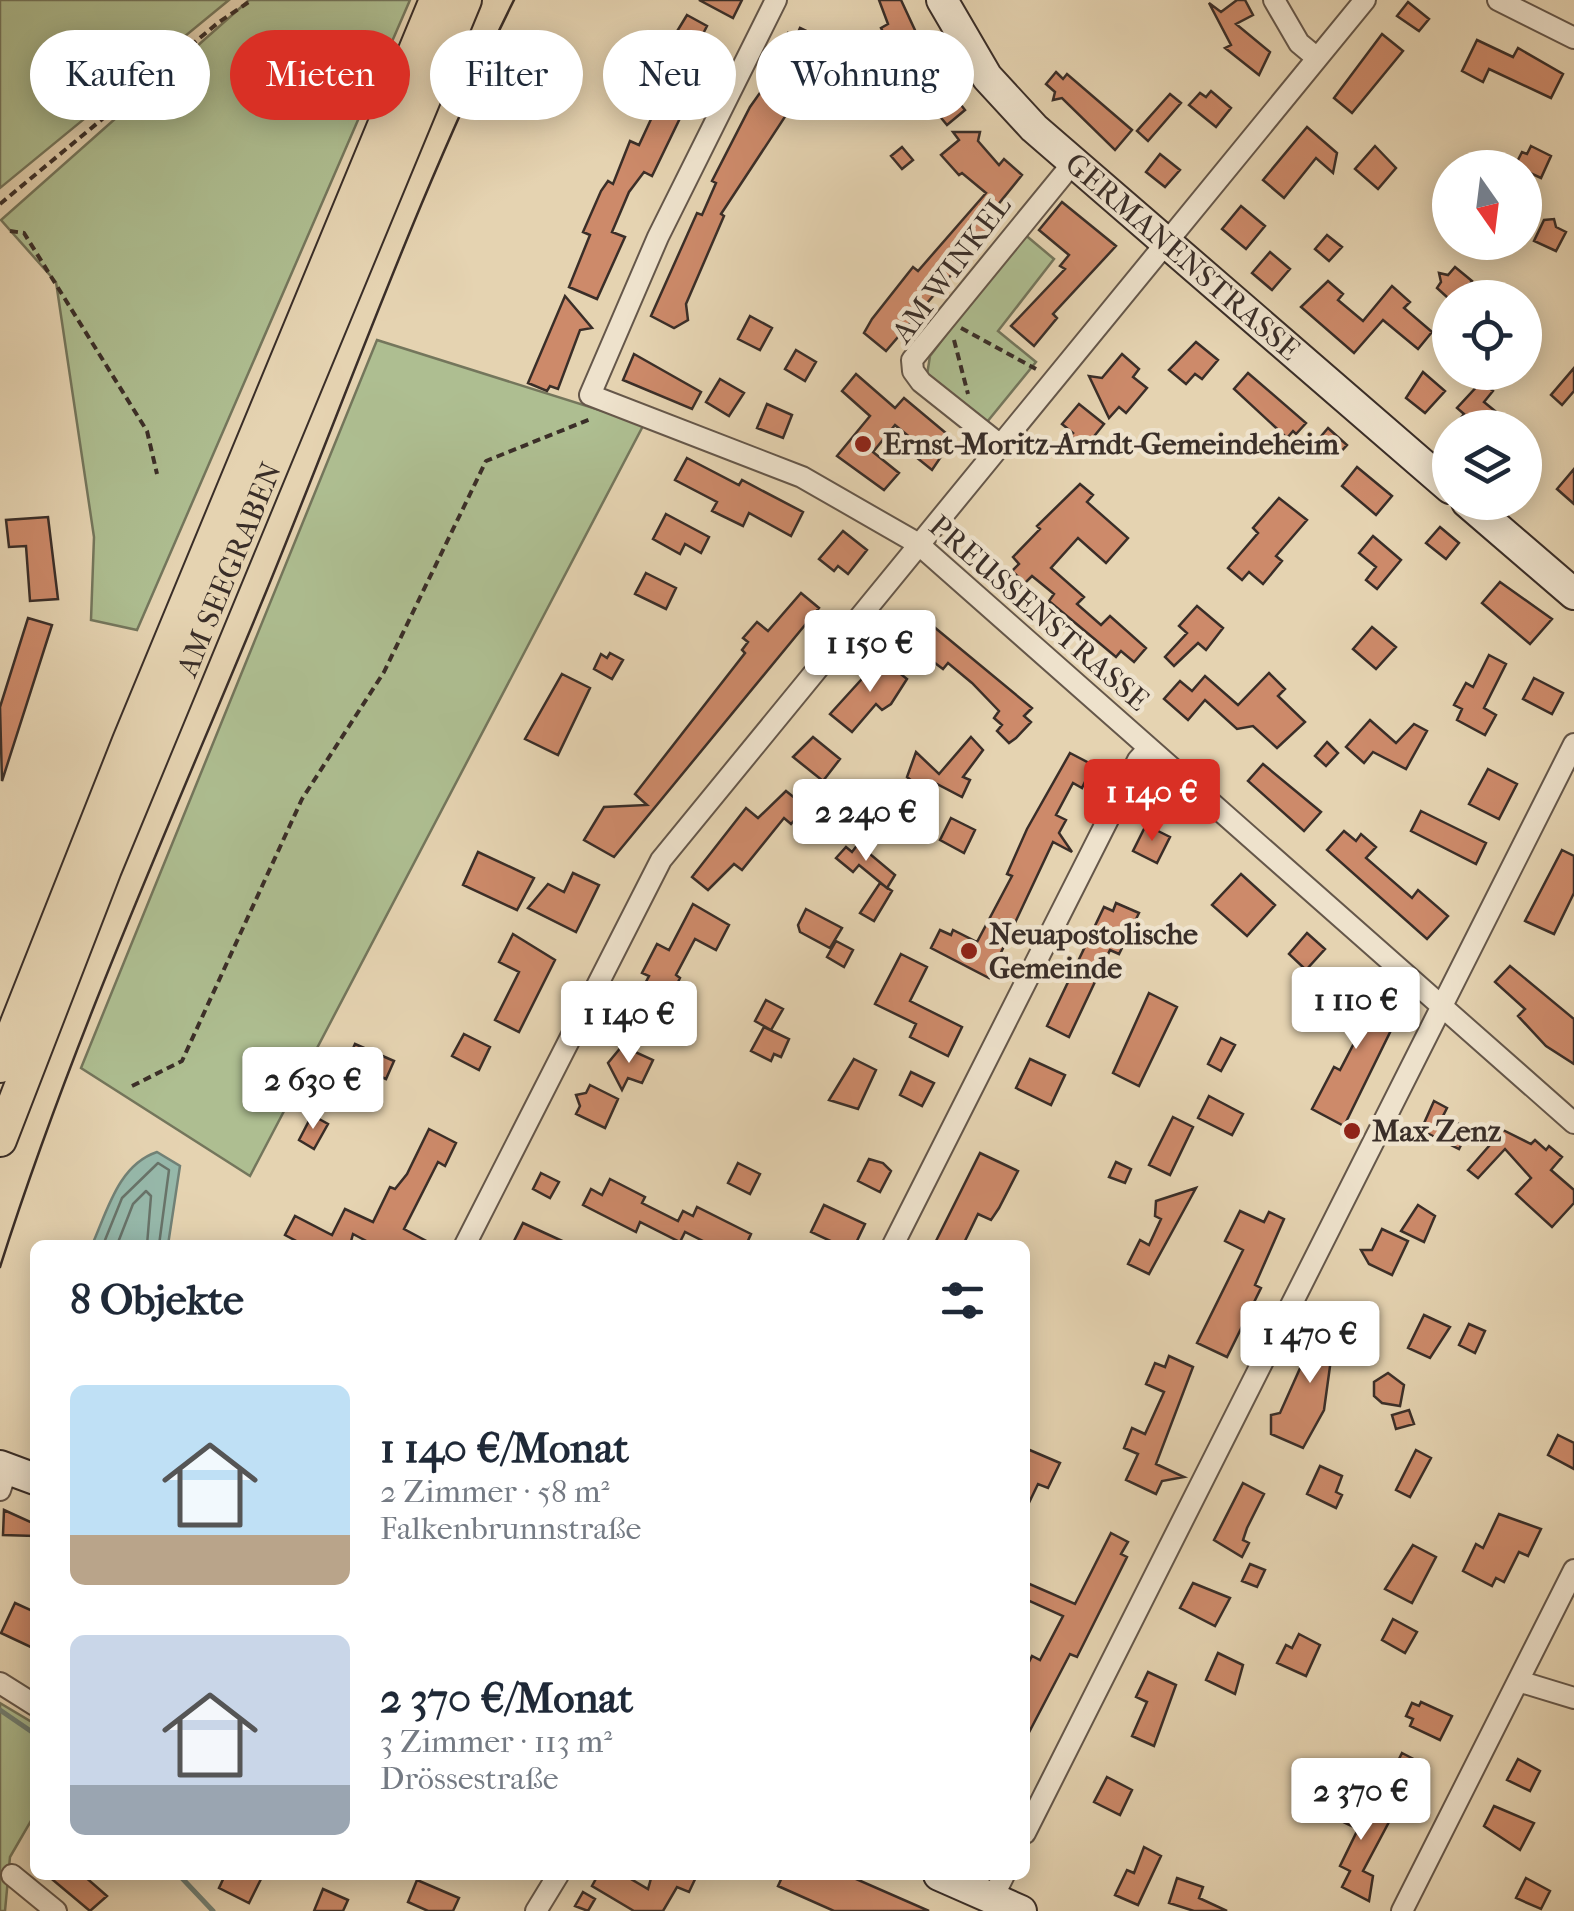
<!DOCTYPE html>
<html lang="de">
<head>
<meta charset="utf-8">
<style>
  body { margin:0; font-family:"IM FELL French Canon",serif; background:#f2f2f3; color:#1f2937; height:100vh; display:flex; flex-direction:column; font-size:38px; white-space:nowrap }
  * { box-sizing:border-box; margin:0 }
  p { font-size:32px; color:#747a83 }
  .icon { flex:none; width:55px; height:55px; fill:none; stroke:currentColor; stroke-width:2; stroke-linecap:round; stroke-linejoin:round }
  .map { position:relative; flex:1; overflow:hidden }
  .side { position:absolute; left:30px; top:1240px; width:1000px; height:640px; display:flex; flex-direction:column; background:#fff; border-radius:15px; box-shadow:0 5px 25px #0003 }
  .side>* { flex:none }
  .banner { position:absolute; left:30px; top:30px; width:1000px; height:90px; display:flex; gap:20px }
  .needle { width:65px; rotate:166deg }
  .fabs { position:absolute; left:1432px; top:150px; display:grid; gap:20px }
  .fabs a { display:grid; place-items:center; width:110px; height:110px; border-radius:50%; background:#fff; box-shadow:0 5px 25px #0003; font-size:50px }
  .price { position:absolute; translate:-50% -85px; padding:0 22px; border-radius:10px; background:#fff; color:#222; font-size:32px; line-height:65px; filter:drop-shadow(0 2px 5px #0008) }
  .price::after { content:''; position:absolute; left:50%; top:60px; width:30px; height:22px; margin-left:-15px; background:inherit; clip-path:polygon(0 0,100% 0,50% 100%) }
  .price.current { background:#d93025; color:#fff }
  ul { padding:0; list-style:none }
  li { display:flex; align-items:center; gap:30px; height:250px; padding:0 40px }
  li span { display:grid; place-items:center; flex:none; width:280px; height:200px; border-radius:15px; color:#555 }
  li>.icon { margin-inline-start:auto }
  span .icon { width:120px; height:120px; fill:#fffc; stroke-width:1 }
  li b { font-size:42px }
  h2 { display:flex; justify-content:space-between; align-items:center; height:120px; padding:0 40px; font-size:42px }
  .chip { padding:0 35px; border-radius:45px; background:#fff; box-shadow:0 5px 25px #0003; font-size:35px; line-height:90px }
  .chip.current { background:#d93025; color:#fff }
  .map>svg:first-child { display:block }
</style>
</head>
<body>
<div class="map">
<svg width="1574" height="1911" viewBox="0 0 1574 1911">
  <rect width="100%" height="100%" fill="#e5d3b1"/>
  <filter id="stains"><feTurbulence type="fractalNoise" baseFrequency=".002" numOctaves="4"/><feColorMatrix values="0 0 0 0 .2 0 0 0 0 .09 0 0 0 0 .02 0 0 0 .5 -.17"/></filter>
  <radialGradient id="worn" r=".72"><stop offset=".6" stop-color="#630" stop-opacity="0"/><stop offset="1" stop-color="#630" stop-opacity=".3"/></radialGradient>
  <path fill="#aebe91" stroke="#74765c" stroke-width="2.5" d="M0,0h229l-229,188z
    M249,0h161l-273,630 -46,-10 3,-83 -38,-255 -55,-62z
    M1023,233l31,26 -56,72 38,31 -49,60 -60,-47 3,-19z
    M377,340l267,84 -394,752 -169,-108z
    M0,1703l35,21v90l-25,43 -5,54h-5z"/>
  <path fill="#96b8aa" stroke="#718176" stroke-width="2.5" d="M157,1152l23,14 -12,79h-76c15,-33 26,-80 65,-93z"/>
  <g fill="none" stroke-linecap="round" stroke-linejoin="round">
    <path stroke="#687369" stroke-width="2.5" d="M103,1245l19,-47 36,-35 11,7 -10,75
      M117,1245l16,-41 13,-13 5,5 -4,49"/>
    <path stroke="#718176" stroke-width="5" d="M0,1710l35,24
      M179,1875l34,36"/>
  </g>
  <path fill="#cd8a6a" stroke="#3a2e28" stroke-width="2.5" d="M699,0h43l-9,18z
    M879,0h22l26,56 -25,13 -21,-41 7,-4z
    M1237,0h8l8,15 -17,9 34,28 -11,23 -34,-27 6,-3 -22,-42 12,9z
    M1408,2l21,17 -10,12 -22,-15z
    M687,15l20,11 -41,80 16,8 -30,62 -8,-4 -15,20 -17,40 13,5 -28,62 -28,-12 21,-52 -7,-3 18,-41 7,-10 5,3 17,-43 9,4 14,-30 -7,-3 14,-33 -9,-5z
    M800,28l19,9 -15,28 7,-3 -17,41 -73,111 3,2 -38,88 2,16 -14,8 -23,-12 46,-103 5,2 14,-32 -4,-2 38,-74 38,-54 -9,-4 9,-16 8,4z
    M1382,34l21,17 -51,62 -18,-15z
    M1477,40l36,17 5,-9 45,26 -12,24 -62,-29 -6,13 -21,-11z
    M1056,72l7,7 4,-5 65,56 -17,20 -53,-52 -9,2 2,-8 -9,-8z
    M942,81l23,29 -18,15 -24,-29z
    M1211,91l20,17 -15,19 -27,-22 11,-12 6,4z
    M1170,94l11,9 -33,38 -11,-10z
    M1307,127l30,26 -4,20 -17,-15 -32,40 -21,-18z
    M953,132h27l-2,9 21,24 5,-6 18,16 -34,42 5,5 -30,39 -77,90 -22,-18 8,-14 41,-52 5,4 68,-78 -24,-20 -3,2 -18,-20 18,-15z
    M1375,146l21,22 -18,21 -23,-20z
    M1531,146l20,10 -10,22 -26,-12 7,-14 5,2z
    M902,147l11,13 -11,9 -11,-13z
    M1160,154l20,16 -15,17 -19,-15z
    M1062,202l54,44 -63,68 4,4 -23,28 -23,-20 54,-57 -5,-3 9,-11 -30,-25z
    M1241,206l24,20 -19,23 -24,-20z
    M1554,219l2,8 10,5 -10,19 -22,-10 10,-21z
    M1327,235l15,12 -13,14 -14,-12z
    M1270,252l20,17 -18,21 -20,-17z
    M1455,267l17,14 -14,17h-10l-11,-10 4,-6 -2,-9 9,2z
    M1328,281l15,13 -5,6 25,21 29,-35 18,16 -6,6 28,24 -14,17 -35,-29 -29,33 -53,-46z
    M565,296l27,32 -12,2 -22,59 -8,-3 -3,5 -19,-8z
    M750,316l22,12 -12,22 -22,-11z
    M1196,342l22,18 -16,19 -7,-5 -9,10 -17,-14z
    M796,350l20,12 -11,19 -20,-12z
    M634,354l67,38 -9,17 -69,-29z
    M1122,354l17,15 -6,8 14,11 -21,25 -7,-6 -10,11 -20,-42 13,2z
    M1574,368v23l-12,14 -11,-10z
    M1423,372l22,19 -20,22 -19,-15z
    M1248,373l58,50 -10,11 -3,-3 -6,7 -53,-49z
    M856,374l39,34 9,-10 49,41 -21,31 -16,-13 7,-9 -28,-23 -22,27 26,21 -15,17 -47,-34 33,-40 -28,-25z
    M720,379l24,14 -15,23 -23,-14z
    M1482,381l11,10 -9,11 11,9 -13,17h-12l-10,-9 4,-5 -7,-6z
    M767,404l25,11 -9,23 -26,-10z
    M1079,404l25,20 -17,21 -17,-9 3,-3 -11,-9z
    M1328,428l19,17 -11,12 -19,-16z
    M687,458l52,27 3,-5 61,32 -12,24 -42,-23 -6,13 -31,-15 5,-9 -42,-22z
    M1357,467l35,29 -16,19 -34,-29z
    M1574,469v35l-17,-15z
    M1080,484l13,11 -6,7 41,36 -22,25 -28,-25 -27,30 33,29 -7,7 24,21 9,-9 36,32 -12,14 -13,-11 -5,6 -49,-41 -18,-15 5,-7 -22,-18 -7,7 -13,-12 7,-7 -6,-7 27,-28 -3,-3z
    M1279,498l28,22 -31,36 6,5 -19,23 -14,-12 -7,8 -14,-12 30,-35 -5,-5z
    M666,514l43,23 -8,16 -16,-9 -5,10 -27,-15z
    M48,517l10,82 -28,2 -4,-55 -17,1 -3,-27z
    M1440,527l19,16 -13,16 -20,-16z
    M843,531l24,19 -19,24 -10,-8 -4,5 -15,-12z
    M1373,536l28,24 -24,29 -11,-9 10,-13 -17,-14z
    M646,573l30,15 -10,21 -31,-15z
    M1500,582l52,37 -22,25 -48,-41z
    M801,593l18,15 -205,249 -30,-17 20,-33 43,-2 -12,-11 110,-141 -3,-3 6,-8 -5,-4 14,-16 11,9z
    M1197,606l26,22 -17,22 -8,-7 -24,23 -9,-9 22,-24 -8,-7z
    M922,617l110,91 -8,8 7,6 -15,16 -7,5 -12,-12 5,-6 -8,-7 5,-7 -27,-28 -24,-20 -5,6 -39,-29z
    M28,618l24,7 -50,156 -2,-74z
    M1372,627l24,20 -20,22 -23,-20z
    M610,653l13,7 -11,19 -18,-10 7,-15 6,4z
    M1489,655l17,9 -22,44 12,7 -11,20 -28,-15 5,-11 -8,-4 12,-22 7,4z
    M881,658l26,21 -16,25 -9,6 -6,-6 -24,28 -22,-18z
    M1269,673l16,16 -7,7 27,26 -28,26 -24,-22 -16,3 -32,-29 -17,20 -24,-21 16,-18 12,10 13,-15 33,29z
    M562,674l28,14 -32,67 -33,-16z
    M1534,678l29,15 -11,21 -29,-15z
    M1370,720l26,23 18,-19 13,7 -21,38 -33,-17 -9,11 -18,-16z
    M813,737l27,22 -17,22 -30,-24z
    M971,737l12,13 -20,27 7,3 -8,17 -29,-15 -6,11 -20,-16 9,-25 23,22z
    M1327,742l11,11 -12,13 -11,-10z
    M1070,753l23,12 -11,23 -9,-5 -17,32 10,5 -7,13 13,19 -19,-10 -64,136 -58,-30 9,-18 11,5 2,-5 24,12 35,-66 -5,-2 20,-45z
    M1263,764l58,48 -17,19 -56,-50z
    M1488,769l29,15 -18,35 -30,-15z
    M786,791l20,16 -15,17 -7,-6 -42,52 -8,-6 -26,26 -16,-13 54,-69 12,10z
    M1421,811l65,32 -10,21 -65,-33z
    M951,818l24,12 -11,23 -24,-13z
    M1146,825l24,12 -13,26 -24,-12z
    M1344,831l12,10 5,-7 15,13 -10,11 46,40 6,-8 30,26 -21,23 -100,-89z
    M858,844l37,31 -8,13 -28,-23 -6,7 -17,-14 10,-11 6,5z
    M1562,850l12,6v37l-20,41 -29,-13z
    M478,852l56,26 -17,32 -54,-25z
    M573,873l26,12 -23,47 -48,-24 20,-24 16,8z
    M1241,874l34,31 -28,31 -35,-31z
    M880,883l12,8 -18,30 -14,-8z
    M1116,903l23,10 -20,41 -9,-4 -41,87 -22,-11 57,-119 9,4z
    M693,904l36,21 -13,25 -21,-11 -19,36 4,3 -18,37 9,4 -7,13 -35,-18 20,-38 -7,-3 15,-29 12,6z
    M806,909l36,19 -12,20 -30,-16 -2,-7z
    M1307,933l18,16 -19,21 -17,-16z
    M513,934l42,26 -36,72 -24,-12 24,-48 -20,-10z
    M836,941l17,9 -9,17 -17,-10z
    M901,954l26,13 -17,34 52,26 -14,29 -38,-19 6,-13 -41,-20z
    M1510,966l64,53v45l-28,-18 -28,-30 7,-7 -30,-27z
    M1338,972l27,22 6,-7 10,8 16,23 -53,108 -32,-17 22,-42 6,3 25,-48 -16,-13 5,-6 -23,-22z
    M1149,993l28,14 -38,79 -26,-13z
    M766,1000l17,9 -12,21 -16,-9z
    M764,1027l25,12 -8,18 -7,-3 -3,7 -20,-10z
    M464,1034l26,13 -11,23 -27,-14z
    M1221,1038l14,7 -14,26 -13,-7z
    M355,1044l39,17 -8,18 -39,-17z
    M622,1046l31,14 -11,23 -14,-5 -6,12 -14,-27z
    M854,1059l22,11 -18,39 -29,-9z
    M1030,1059l35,16 -14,30 -35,-17z
    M911,1072l23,11 -12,23 -22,-11z
    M590,1085l28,14 -13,29 -29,-14 4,-8 -4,-11 10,-2z
    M1209,1096l34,18 -11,21 -34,-17z
    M1434,1101l13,7 -4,8 26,13 -10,20 -38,-19z
    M312,1115l16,9 -14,25 -15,-9z
    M1173,1117l20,10 -23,48 -21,-10z
    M429,1129l27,14 -11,23 -7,-4 -34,67 30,16h-60l-21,-11 -3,11h-46l-19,-10 10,-19 37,19 13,-26 28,13 17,-35 5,2 12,-15z
    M1503,1130l28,14 4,-4 11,10 3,-4 13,11 -11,13 23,20v13l-22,24 -36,-33 15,-16 -26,-29 -27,29 -10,-8z
    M980,1153l38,18 -19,37 -8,12 -13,-6 -15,31h-29z
    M869,1159l14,4 8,8 -11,21 -22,-11z
    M1116,1162l15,7 -6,14 -16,-6z
    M738,1163l22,11 -10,20 -22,-11z
    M541,1173l18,9 -9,16 -17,-9z
    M610,1179l35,18 -3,6 36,18 5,-10 10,5 4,-9 54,27 -5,11h-35l-26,-13 -5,10 -40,-20 -4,10 -53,-27 8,-16 11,6z
    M1196,1188l-47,86 -21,-10 12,-24 9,5 12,-26 -6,-3 1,-15z
    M824,1205l41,19 -10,21h-16l-28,-13z
    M1418,1205l17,11 -11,26 -23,-11z
    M1240,1211l24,11 5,-10 15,7 -29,66 6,3 -34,69 -30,-14 46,-93 -18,-9z
    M523,1223l48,22h-59z
    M1382,1229l26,12 -16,34 -23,-11 -8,-14h11z
    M1424,1315l26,12 -20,31 -22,-10z
    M1323,1317l31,15 -23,27 -7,51 -21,38 -32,-14v-19l9,-2z
    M1469,1324l16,7 -10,22 -16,-8z
    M1169,1356l24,11 -37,97 28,13 -22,4 -6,13 -30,-14 12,-26 -14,-6 8,-20 13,6 19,-42 -18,-8 9,-21 10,4z
    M1388,1373l16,12 -4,21 -18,-3 -8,-7v-14z
    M1409,1410l5,14 -18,5 -4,-14z
    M1558,1435l16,8v26l-26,-14z
    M1025,1448l35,15 -12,25 -10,-4 -13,27z
    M1416,1450l15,8 -21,39 -14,-7z
    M1320,1466l22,10 -6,16 6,3 -6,13 -29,-14z
    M1243,1483l21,11 -17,34 -4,12 6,3 -7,14 -28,-17z
    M4,1510l31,14v12l-32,-1z
    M1499,1514l42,15 -13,27 -9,-4 -15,30 -8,-4 -4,8 -29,-15 13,-27 7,4z
    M1111,1533l17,9 -7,12 6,3 -50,100 -7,-3 -45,86v-70l7,-14 8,4 23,-44 -38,-17v-17l50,22z
    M1413,1545l23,12 -24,46 -27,-14z
    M1250,1564l15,6 -8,17 -15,-6z
    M1193,1583l37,15 -15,28 -35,-18z
    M15,1603l20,9v37l-34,-16z
    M1393,1619l24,13 -12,21 -23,-13z
    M1299,1634l21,11 -14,31 -29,-13 9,-18 6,3z
    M1218,1653l25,12 -8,29 -29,-14z
    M1148,1672l28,13 -22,61 -22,-10 15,-34 -11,-5z
    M1421,1702l31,14 -12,24 -30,-14 3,-7 -7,-3 6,-13 7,3z
    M1402,1753l25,13 -12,23 -25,-12z
    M1518,1759l22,12 -10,20 -23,-11z
    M1107,1777l25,13 -12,25 -26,-13z
    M1347,1789l15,7 -4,8 32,16 -27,51 10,5 -4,25 -27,-14 8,-16 -10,-5 18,-37 -17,-8 5,-11 -8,-4z
    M1494,1806l40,17 -14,27 -36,-24z
    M1144,1847l17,9 -23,49 -23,-10 12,-25 7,3z
    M47,1875h36l24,21 -17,15z
    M225,1875h38l-14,28 -30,-15z
    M598,1875h26l24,14 4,-14h45l-8,17 -12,-5 -14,24h-29l-42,-25z
    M783,1875h64l82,36h-95l-56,-25z
    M1177,1878l26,9 -4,11 28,13h-33l-25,-8z
    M1526,1878l24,13 -9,18 -25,-11z
    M417,1880l42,18 -6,13h-25l-20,-9z
    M323,1889l25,11 -5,11h-29z
    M583,1892l12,7 -7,12 -13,-5z"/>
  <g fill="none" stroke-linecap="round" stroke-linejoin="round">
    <g stroke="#65574a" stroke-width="24">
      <path id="street" d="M776,0l-118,237 -68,158 212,82 115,66 657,580
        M1274,0l25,43 18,15
        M1498,0l76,38
        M999,444l-78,-62 -8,-11 -1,-11 160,-196
        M465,1245l196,-385 704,-860
        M893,1245l245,-485 11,-12
        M0,1490l7,-21
        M1518,1681l56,17
        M0,1683l35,22
        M1025,1833l549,-1089
        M12,1875l44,36
        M992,1899l12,-24
        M536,1911l22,-36
        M1402,1911l172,-341"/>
    </g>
    <g stroke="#3a2e28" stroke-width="34">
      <g id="secondary">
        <path id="s1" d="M942,0l45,77 47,51 416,360"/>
        <path d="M1467,502l107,92"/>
        <path d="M0,1466l35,13"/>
        <path d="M939,1875l82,36"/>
      </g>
    </g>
    <g stroke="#3a2e28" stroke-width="36">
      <g id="primary">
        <path d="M0,1066l129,-325 307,-741"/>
        <path id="s2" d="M0,1140l105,-271 360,-869"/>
      </g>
    </g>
    <path stroke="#3a2e28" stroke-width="4" stroke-dasharray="8 5" stroke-linecap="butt" d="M0,204l219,-182 33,-22
      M10,231l14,2 123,198 10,43
      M961,328l75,41
      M954,340l14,54
      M132,1086l50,-25 120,-262 82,-127 102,-211 107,-43"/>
    <use href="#street" stroke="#eee2cc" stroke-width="20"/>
    <use href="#secondary" stroke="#eee2cc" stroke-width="30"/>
    <use href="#primary" stroke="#e5d3b1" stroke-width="32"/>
    <path stroke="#3a2e28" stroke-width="2.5" d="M0,1267c73,-229 174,-452 266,-675 81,-197 153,-401 248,-592"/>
  </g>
  <g fill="#8f2418" stroke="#eee2cc" stroke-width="4">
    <circle cx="863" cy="444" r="10"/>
    <circle cx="969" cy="951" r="10"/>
    <circle cx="1352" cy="1131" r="10"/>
  </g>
  <g text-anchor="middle" stroke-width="9" stroke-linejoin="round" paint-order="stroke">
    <g font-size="30" fill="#3a2e28" stroke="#eee2cc">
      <text dy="10" stroke="none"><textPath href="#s1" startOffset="355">GERMANENSTRASSE</textPath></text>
      <text transform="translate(951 269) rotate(-53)" y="10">AM WINKEL</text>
      <text dy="10" stroke="none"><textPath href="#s2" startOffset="615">AM SEEGRABEN</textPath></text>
      <text transform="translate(1039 613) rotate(41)" y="10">PREUSSENSTRASSE</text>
    </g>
    <g font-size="30" font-weight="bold" fill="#3a2e28" stroke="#eee2cc" text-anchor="start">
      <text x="883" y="454">Ernst-Moritz-Arndt-Gemeindeheim</text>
      <text x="989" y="944">Neuapostolische<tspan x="989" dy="34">Gemeinde</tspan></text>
      <text x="1372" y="1141">Max Zenz</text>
    </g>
  </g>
  <rect width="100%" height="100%" filter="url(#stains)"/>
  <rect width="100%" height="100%" fill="url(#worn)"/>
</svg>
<div class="fabs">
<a><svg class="needle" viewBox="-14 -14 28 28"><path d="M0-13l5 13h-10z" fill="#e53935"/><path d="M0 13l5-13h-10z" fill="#747a83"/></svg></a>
<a><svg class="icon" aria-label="locate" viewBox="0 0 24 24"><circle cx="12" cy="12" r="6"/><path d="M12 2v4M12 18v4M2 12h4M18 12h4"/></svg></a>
<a><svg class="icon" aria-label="layers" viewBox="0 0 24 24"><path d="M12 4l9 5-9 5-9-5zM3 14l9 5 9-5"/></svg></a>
</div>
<b class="price" style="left:870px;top:695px">1 150 €</b>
<b class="price current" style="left:1152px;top:844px">1 140 €</b>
<b class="price" style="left:866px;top:864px">2 240 €</b>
<b class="price" style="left:1356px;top:1052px">1 110 €</b>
<b class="price" style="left:629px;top:1066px">1 140 €</b>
<b class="price" style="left:313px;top:1132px">2 630 €</b>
<b class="price" style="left:1310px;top:1386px">1 470 €</b>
<b class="price" style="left:1361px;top:1843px">2 370 €</b>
<div class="banner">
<a class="chip">Kaufen</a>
<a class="chip current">Mieten</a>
<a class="chip">Filter</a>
<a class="chip">Neu</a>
<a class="chip">Wohnung</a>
</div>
<section class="side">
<h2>8 Objekte<svg class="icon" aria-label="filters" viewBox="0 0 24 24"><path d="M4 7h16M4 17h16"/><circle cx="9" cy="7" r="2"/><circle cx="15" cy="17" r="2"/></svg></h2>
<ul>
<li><span style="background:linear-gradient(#bfe0f5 75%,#b9a48a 0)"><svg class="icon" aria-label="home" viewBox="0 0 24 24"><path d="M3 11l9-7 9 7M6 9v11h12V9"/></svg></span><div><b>1 140 €/Monat</b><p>2 Zimmer · 58 m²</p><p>Falkenbrunnstraße</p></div></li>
<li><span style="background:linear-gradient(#c9d6e8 75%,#9aa5b1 0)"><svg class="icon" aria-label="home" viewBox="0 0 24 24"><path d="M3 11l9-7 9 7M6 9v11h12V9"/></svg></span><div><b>2 370 €/Monat</b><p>3 Zimmer · 113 m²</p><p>Drössestraße</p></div></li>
</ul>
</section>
</div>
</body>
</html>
